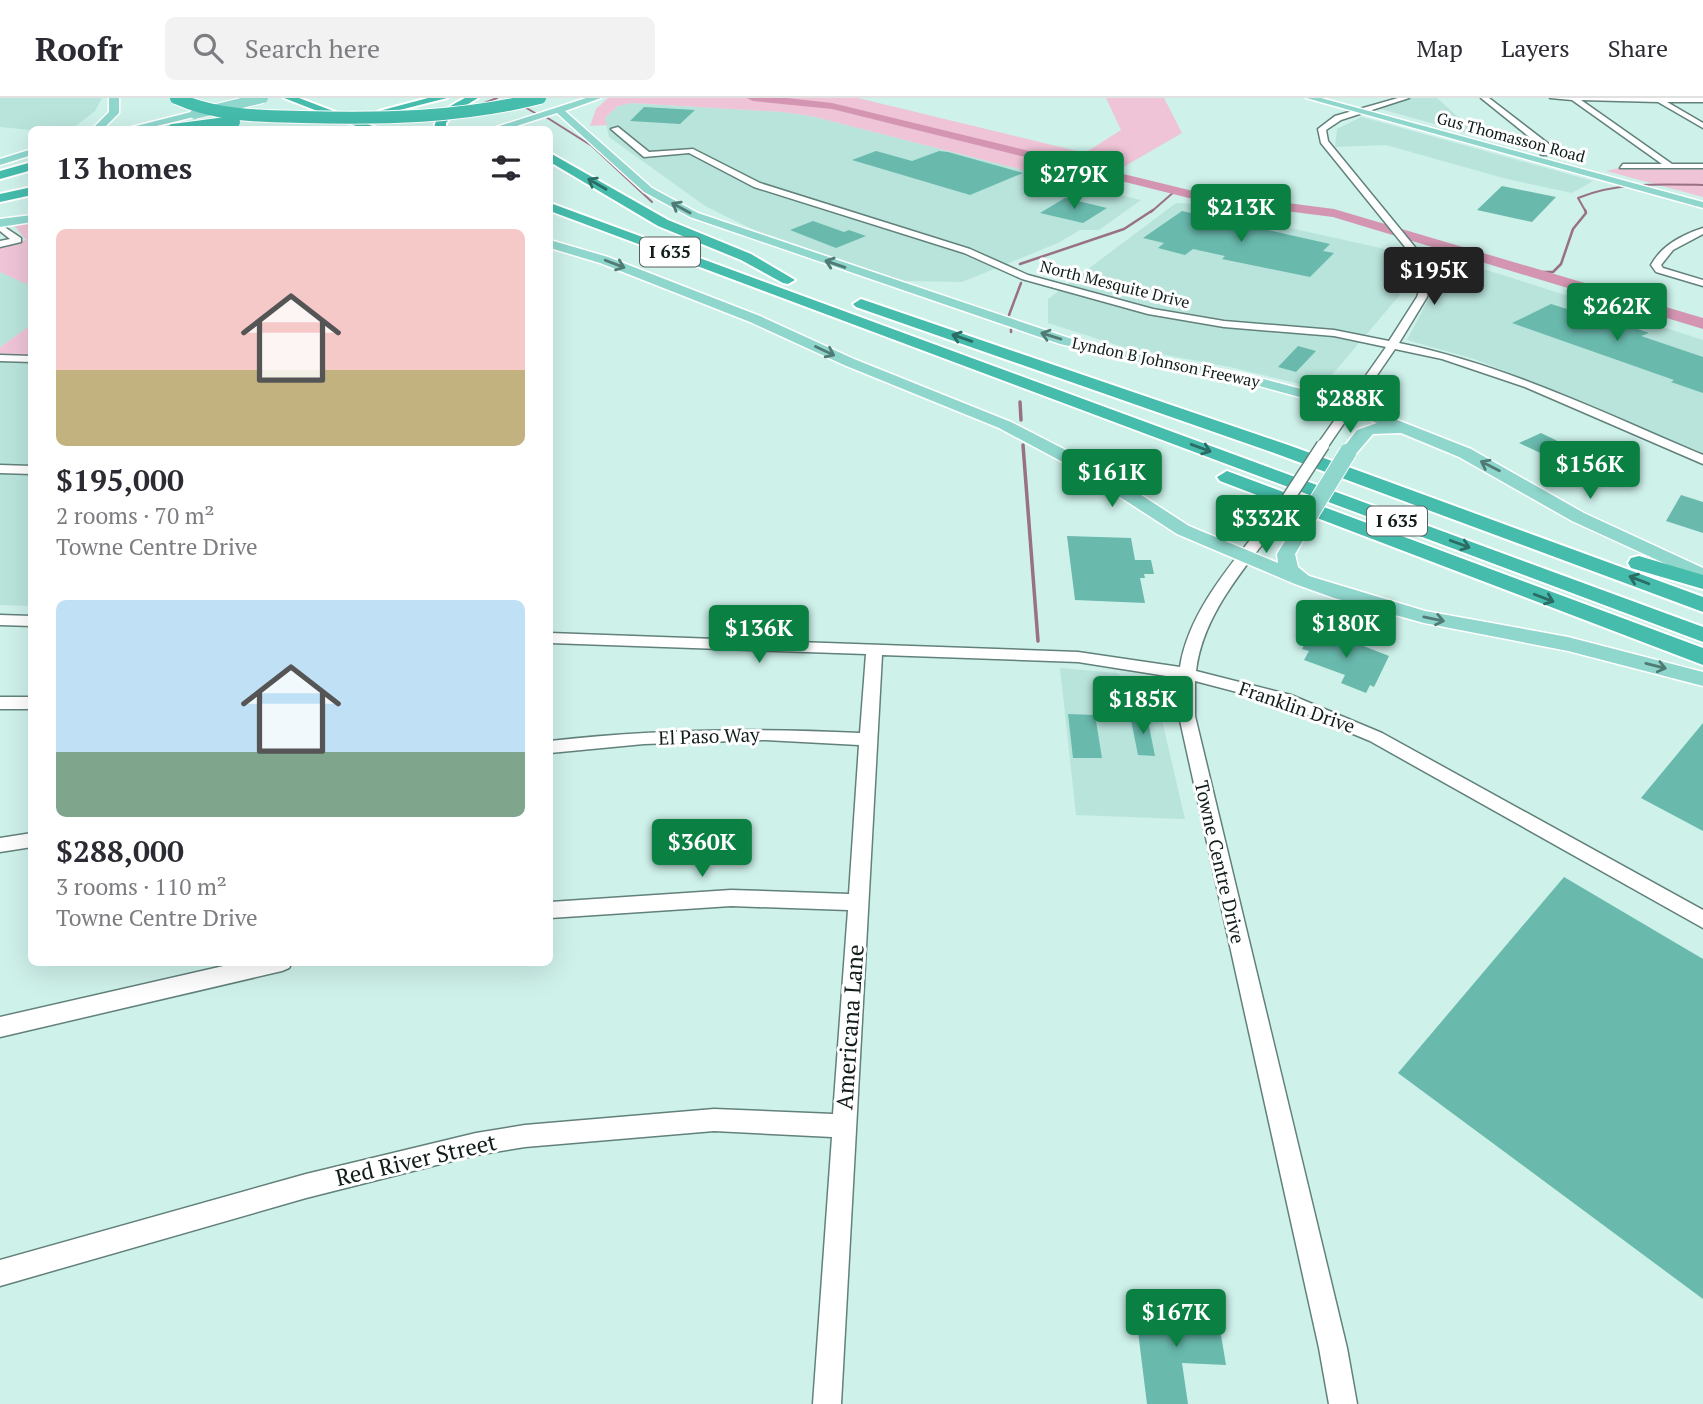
<!DOCTYPE html>
<html lang="en">
<head>
<meta charset="utf-8">
<style>
  body { margin:0; font-family:"PT Serif",serif; background:#f2f2f3; color:#2b2b33; height:100vh; display:flex; flex-direction:column; font-size:26px; white-space:nowrap }
  * { box-sizing:border-box; margin:0 }
  p { font-size:23px; color:#7c7c81 }
  .icon { flex:none; width:38px; height:38px; fill:none; stroke:currentColor; stroke-width:2; stroke-linecap:round; stroke-linejoin:round }
  .map { position:relative; flex:1; overflow:hidden }
  .panel { position:absolute; left:28px; top:28px; width:525px; height:840px; display:flex; flex-direction:column; background:#fff; border-radius:10px; box-shadow:0 7px 28px #0002 }
  .panel>* { flex:none }
  .price { position:absolute; translate:-50% -60px; padding:0 16px; border-radius:7px; background:#0b8043; color:#fff; font-size:23px; line-height:46px; filter:drop-shadow(0 2px 4px #0008) }
  .price::after { content:''; position:absolute; left:50%; top:42px; width:21px; height:16px; margin-left:-10px; background:inherit; clip-path:polygon(0 0,100% 0,50% 100%) }
  .price.current { background:#222; color:#fff }
  ul { padding:0; list-style:none }
  li { display:grid; align-content:center; gap:14px; height:371px; padding:0 28px }
  li span { display:grid; place-items:center; height:217px; border-radius:10px; color:#555 }
  li>.icon { margin-inline-start:auto }
  span .icon { width:126px; height:126px; fill:#fffc; stroke-width:1 }
  li b { font-size:30px }
  h2 { display:flex; justify-content:space-between; align-items:center; height:84px; padding:0 28px; font-size:30px }
  header { display:flex; align-items:center; gap:42px; box-sizing:border-box; height:98px; padding:0 35px; background:#fff; border-bottom:2px solid #e1e1e2 }
  header strong { font-size:33px }
  nav { display:flex; gap:38px; margin-inline-start:auto; font-size:24px }
  .search { width:490px; height:63px; background:#f2f2f3; display:flex; align-items:center; gap:18px; box-sizing:border-box; padding:0 24px; border-radius:10px; color:#7c7c81; font-size:26px }
  .map>svg:first-child { display:block }
</style>
</head>
<body>
<header>
<strong>Roofr</strong>
<div class="search"><svg class="icon" aria-label="search" viewBox="0 0 24 24"><circle cx="10" cy="10" r="6"/><path d="M15 15l6 6"/></svg>Search here</div>
<nav><a>Map</a><a>Layers</a><a>Share</a></nav>
</header>
<div class="map">
<svg width="1703" height="1306" viewBox="0 0 1703 1306">
  <rect width="100%" height="100%" fill="#cef1ea"/>
  <path fill="#b9e4dc" d="M0,0h102l-7,13 -23,18 -41,1 -31,-3z
    M1408,0h29l39,35h-9l-90,-25z
    M632,5l150,9 29,4 330,84 -42,30h-19l-22,13 -96,39 -59,-1 -151,-52 -47,-23 -96,-69 -4,-19 13,-12z
    M1361,19l12,3 220,61 -21,12 -65,-14 -121,-34 -51,2 2,-18z
    M1176,105l24,1 22,9 172,38 6,21 -1,24 -79,93 -85,-21 -112,-21 -75,-24v-24z
    M1425,154l78,23 200,65v116l-167,-73 -62,-24 -67,-19 27,-52 -1,-25z
    M0,174l32,14 -1,39 -31,22z
    M0,257l31,1v250l-31,-1z
    M1060,570l57,5 30,22 13,17 25,107 -109,-4z"/>
  <path fill="#efc4d7" d="M608,0h250l227,55 36,-23 -15,-32h58l18,35 -93,54 -278,-71 -29,-4 -150,-9 -14,3 -13,12 2,7 -17,1 6,-17z
    M1623,69l80,1v29l-97,-26z
    M31,122v66l-31,-14v-25l26,-7 -13,-16z
    M31,227v31l-31,-1v-8z"/>
  <g fill="none" stroke-linecap="round" stroke-linejoin="round">
    <path stroke="#997184" stroke-width="2" d="M479,7l18,-7
      M523,8l12,7
      M546,19l46,29 60,56
      M1151,114l24,-21
      M1586,114l-8,-14c40,-16 82,-14 125,-13"/>
    <path stroke="#997184" stroke-width="2.5" d="M1020,166l104,-35 29,-19
      M1531,174h22l8,-8 12,-35 13,-16 -1,-3
      M1009,217l12,-32
      M1011,231v3"/>
    <path stroke="#997184" stroke-width="3.5" d="M1020,304l1,18
      M1023,347l15,196"/>
    <path fill="#d395b1" fill-rule="evenodd" d="M747,0h40l45,5 361,88 141,18 369,109v11l-370,-112 -140,-18 -361,-90 -79,-8z"/>
  </g>
  <path fill="#69b9ad" d="M644,9l51,3 -15,14 -50,-3z
    M876,53l36,10 27,-10 9,1 75,21 -53,22 -118,-35z
    M1502,88l54,11 -24,25 -55,-12z
    M1065,100l42,10 -24,15 -43,-10z
    M1182,113l148,33 -7,7 11,2 -24,24 -88,-18 3,-3 -32,-7 -8,6 -27,-7 6,-5 -21,-5z
    M813,123l31,11 5,-2 17,6 -30,12 -46,-18z
    M1551,206l16,5 5,-3 77,27 -8,3 62,21v36l-32,-11 3,-2 -162,-57z
    M1298,248l18,5 -20,21 -18,-5z
    M1541,335l33,16 -21,10 -34,-16z
    M1681,397l22,7v31l-37,-12z
    M1067,438l64,2 4,22h16l3,14h-10l1,4h-5l5,25 -70,-3z
    M1330,535l59,23 -15,31 -4,-2 -4,8 -25,-10 4,-8 -41,-15 5,-9 -7,-2 7,-13z
    M1068,616l27,1 7,43h-29z
    M1130,617l17,1 8,40 -17,-1z
    M1703,625v108l-62,-33z
    M1564,779l139,82v340l-305,-226z
    M1135,1209l82,4 9,54 -44,-2 6,41h-41z"/>
  <g fill="none" stroke-linecap="round" stroke-linejoin="round">
    <g stroke="#62817b" stroke-width="3">
      <path id="minor" d="M1398,0h11l-68,22 -15,10 2,11 100,122 3,22 -4,12 -28,46c107,22 205,70 304,112v9l-178,-77 -83,-28 -47,-10 -68,99h-8l-2,-3 69,-98 -52,-11 -110,-9 -76,-13 -126,-35 -58,-26 -210,-66 -65,-34 -45,4 -33,-28 7,-2 31,25 44,-3 67,34 210,66 58,26 125,34 71,12 110,9 55,11 28,-44 4,-12 -3,-22 -97,-120 -3,-14 17,-13z
        M1481,0h8l61,47 -3,10h-6l2,-7z
        M1550,0h153v4h-36l36,21v5l-45,-26 -77,-2 91,64h31v4h-83l3,-4h39l-90,-64z
        M0,126l21,14v4l-21,5v-6l10,-2 -10,-8z
        M1703,130v6l-30,16 -12,15 2,3 40,12v6l-47,-14 -5,-7c11,-20 31,-30 52,-37z
        M0,257l32,1v6l-32,-1z
        M0,367l32,1v8l-32,-1z
        M1278,412l7,4c-34,48 -82,96 -89,157l95,24 91,38 321,177v18l-333,-187 -91,-38 -84,-22v35l152,632 10,56h-28l-10,-56 -140,-632v-38l-101,-16 -196,-7 -41,749h-28l19,-267 -118,-6 -189,16 -49,8 -170,43 -306,88v-26l306,-86 170,-41 49,-8 189,-16 119,5 15,-204 -117,-4 -181,12v-16l181,-12 118,4 10,-149 -94,-5 -121,4 -94,9v-12c103,-12 206,-13 310,-8l6,-79 -316,-11v-10l528,19 102,15c9,-59 58,-110 93,-156z
        M0,517l32,1v10l-32,-1z
        M0,599h32v12h-32z
        M32,735v14l-32,5v-14z
        M241,864h51l-3,6 -7,3 -282,66v-20z"/>
    </g>
    <g stroke="#fff" stroke-width="3">
      <path id="major" d="M109,0h10v15l-17,17h-11l18,-18z
        M586,0h15l-36,13 87,77 46,25 371,125 81,19 95,17 109,29 117,46 113,64 119,55v13l-131,-60 -113,-64 -58,-24 -28,1 -19,22h-12l-2,-4 17,-22 20,-7 -33,-14 -100,-27 -94,-17 -90,-21 -370,-127 -46,-25 -87,-79 -53,17h-17z
        M1306,0h15l382,104v6z
        M195,13l5,3 -2,2 -58,14h-20z
        M32,51v6l-32,10v-6z
        M32,117v7l-32,5v-8z
        M550,142l58,17 152,59 94,43 157,63 84,43 94,61 89,37 -1,-9 22,-36h12l3,4 -19,32 3,13 11,9 116,35 143,26 135,35v14l-135,-35 -144,-28 -90,-25 -39,-14 -118,-50 -94,-61 -84,-45 -155,-63 -94,-43 -150,-59 -50,-15z"/>
    </g>
    <g stroke="#fff" stroke-width="4">
      <path id="highway" d="M284,0h15l84,32h-17z
        M428,0h19l-63,16 -5,-3z
        M465,0h13l-23,14 -9,11v7h-12c1,-17 18,-25 31,-32z
        M550,55l118,67 83,34 44,26 -7,4 -5,-1 -42,-23 -83,-34 -108,-64z
        M32,64v8l-32,9v-8z
        M32,89v8l-32,7v-8z
        M550,105l1153,424v15l-1153,-431z
        M861,201l430,147 412,151v15l-426,-158 -421,-147 -3,-3z
        M1227,373l476,177v17l-483,-184 -3,-4z
        M1639,458l64,19v14l-72,-21 -3,-5 3,-5z"/>
    </g>
    <use href="#minor" fill="#fff" fill-rule="evenodd"/>
    <use href="#major" fill="#8fd7cd" fill-rule="evenodd"/>
    <use href="#highway" fill="#45bcac" fill-rule="evenodd"/>
    <g stroke="#62817b" stroke-width="15" stroke-linecap="butt">
      <path id="minor-bridge" d="M1278,416l45,-69"/>
    </g>
    <g stroke="#fff" stroke-width="12" stroke-linecap="butt">
      <path id="major-bridge-far1" d="M195,16l68,-16"/>
    </g>
    <g stroke="#fff" stroke-width="19" stroke-linecap="butt">
      <path id="major-bridge" d="M1305,424l43,-70"/>
    </g>
    <g stroke="#fff" stroke-width="14" stroke-linecap="butt">
      <path id="highway-bridge" d="M176,0c40,18 82,18 126,19 81,2 159,1 238,-19
        M173,32l61,-8"/>
    </g>
    <use href="#minor-bridge" stroke="#fff" stroke-width="12"/>
    <use href="#major-bridge-far1" stroke="#8fd7cd" stroke-width="10"/>
    <use href="#major-bridge" stroke="#8fd7cd" stroke-width="17"/>
    <use href="#highway-bridge" stroke="#45bcac" stroke-width="12"/>
  </g>
  <defs><path id="oneway-shaft" d="M-6 0H5M1.5-3L5.5 0L1.5 3" fill="none" stroke-width="1.6" stroke-linecap="round" stroke-linejoin="round" transform="scale(1.75)"/></defs>
  <g stroke="#2b6c64">
    <use href="#oneway-shaft" transform="translate(597 86) rotate(-150)"/>
    <use href="#oneway-shaft" transform="translate(962 240) rotate(-161)"/>
    <use href="#oneway-shaft" transform="translate(1201 350) rotate(20)"/>
    <use href="#oneway-shaft" transform="translate(1460 446) rotate(20)"/>
    <use href="#oneway-shaft" transform="translate(1639 482) rotate(-159)"/>
    <use href="#oneway-shaft" transform="translate(1544 500) rotate(21)"/>
  </g>
  <g stroke="#507a74">
    <use href="#oneway-shaft" transform="translate(681 110) rotate(-151)"/>
    <use href="#oneway-shaft" transform="translate(615 166) rotate(21)"/>
    <use href="#oneway-shaft" transform="translate(835 166) rotate(-161)"/>
    <use href="#oneway-shaft" transform="translate(1051 238) rotate(-163)"/>
    <use href="#oneway-shaft" transform="translate(825 253) rotate(25)"/>
    <use href="#oneway-shaft" transform="translate(1490 368) rotate(-153)"/>
    <use href="#oneway-shaft" transform="translate(1434 521) rotate(12)"/>
    <use href="#oneway-shaft" transform="translate(1656 568) rotate(14)"/>
  </g>
  <g text-anchor="middle" stroke-width="6" stroke-linejoin="round" paint-order="stroke">
    <g font-size="16" fill="#111d1b" stroke="#fff">
      <text transform="translate(1511 39) rotate(15)" y="6">Gus Thomasson Road</text>
      <text transform="translate(1115 186) rotate(14)" y="6">North Mesquite Drive</text>
      <text transform="translate(1166 264) rotate(12)" y="6">Lyndon B Johnson Freeway</text>
    </g>
    <g fill="#fff" stroke="#58615f" stroke-width="2">
      <rect x="640" y="139.5" width="60" height="29" rx="5"/>
      <rect x="1367" y="408.5" width="60" height="29" rx="5"/>
    </g>
    <g font-size="18" font-weight="bold" fill="#111d1b">
      <text x="670" y="160">I 635</text>
      <text x="1397" y="429">I 635</text>
    </g>
    <g font-size="19" fill="#111d1b" stroke="#fff">
      <text transform="translate(1297 609) rotate(19)" y="7">Franklin Drive</text>
      <text transform="translate(709 638) rotate(-2)" y="7">El Paso Way</text>
      <text transform="translate(1220 764) rotate(77)" y="7">Towne Centre Drive</text>
    </g>
    <g font-size="23" fill="#111d1b" stroke="#fff">
      <text transform="translate(850 929) rotate(-86)" y="8">Americana Lane</text>
      <text transform="translate(416 1062) rotate(-13)" y="8">Red River Street</text>
    </g>
  </g>
</svg>
<b class="price" style="left:1074px;top:113px">$279K</b>
<b class="price" style="left:1241px;top:146px">$213K</b>
<b class="price current" style="left:1434px;top:209px">$195K</b>
<b class="price" style="left:1617px;top:245px">$262K</b>
<b class="price" style="left:1350px;top:337px">$288K</b>
<b class="price" style="left:1590px;top:403px">$156K</b>
<b class="price" style="left:1112px;top:411px">$161K</b>
<b class="price" style="left:1266px;top:457px">$332K</b>
<b class="price" style="left:1346px;top:562px">$180K</b>
<b class="price" style="left:759px;top:567px">$136K</b>
<b class="price" style="left:1143px;top:638px">$185K</b>
<b class="price" style="left:702px;top:781px">$360K</b>
<b class="price" style="left:1176px;top:1251px">$167K</b>
<section class="panel">
<h2>13 homes<svg class="icon" aria-label="filters" viewBox="0 0 24 24"><path d="M4 7h16M4 17h16"/><circle cx="9" cy="7" r="2"/><circle cx="15" cy="17" r="2"/></svg></h2>
<ul>
<li><span style="background:linear-gradient(#f6c9c9 65%,#c2b280 0)"><svg class="icon" aria-label="home" viewBox="0 0 24 24"><path d="M3 11l9-7 9 7M6 9v11h12V9"/></svg></span><div><b>$195,000</b><p>2 rooms · 70 m²</p><p>Towne Centre Drive</p></div></li>
<li><span style="background:linear-gradient(#bfe0f5 70%,#7fa58c 0)"><svg class="icon" aria-label="home" viewBox="0 0 24 24"><path d="M3 11l9-7 9 7M6 9v11h12V9"/></svg></span><div><b>$288,000</b><p>3 rooms · 110 m²</p><p>Towne Centre Drive</p></div></li>
</ul>
</section>
</div>
</body>
</html>
